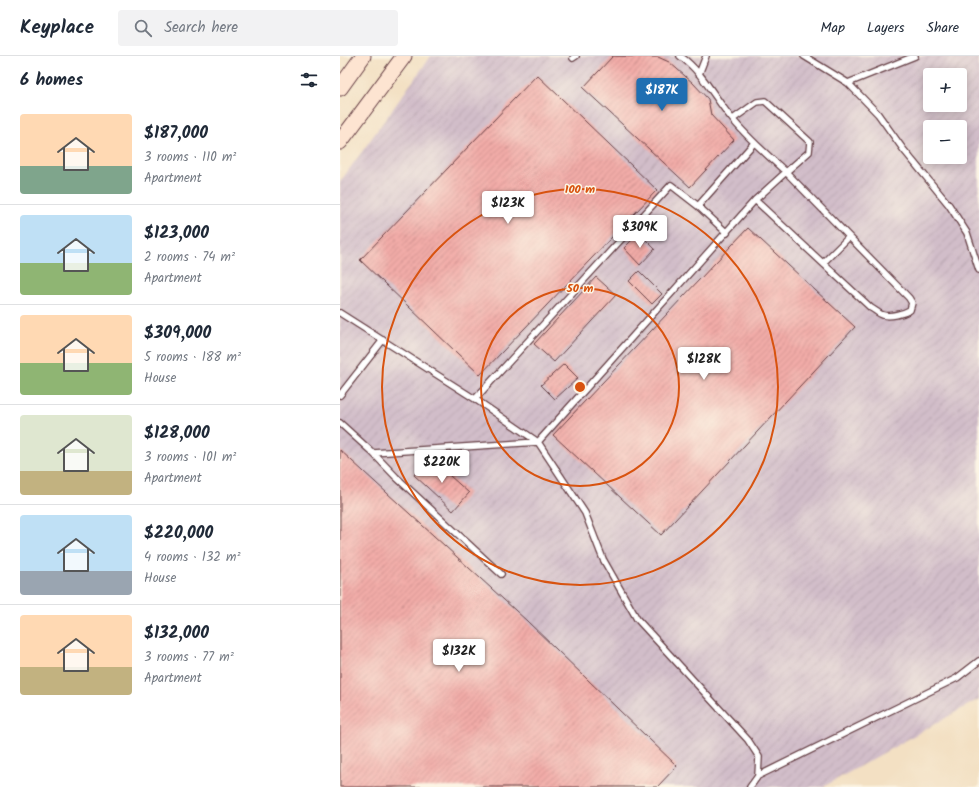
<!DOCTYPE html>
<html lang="en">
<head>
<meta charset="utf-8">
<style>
  body { margin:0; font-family:Kalam,sans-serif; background:#f2f2f3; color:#1f2937; height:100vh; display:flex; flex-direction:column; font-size:15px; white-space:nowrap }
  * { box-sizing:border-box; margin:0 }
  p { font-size:13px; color:#747a83 }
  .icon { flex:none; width:22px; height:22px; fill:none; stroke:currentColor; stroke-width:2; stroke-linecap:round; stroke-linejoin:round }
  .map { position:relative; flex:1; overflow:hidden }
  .details { display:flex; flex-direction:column; background:#fff; width:340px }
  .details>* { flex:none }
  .controls { position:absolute; left:583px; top:12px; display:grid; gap:8px }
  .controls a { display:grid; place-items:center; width:44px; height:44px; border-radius:4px; background:#fff; box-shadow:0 2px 10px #0003; font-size:20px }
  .price { position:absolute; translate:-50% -34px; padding:0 9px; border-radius:4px; background:#fff; color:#222; font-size:13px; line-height:26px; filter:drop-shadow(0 1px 2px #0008) }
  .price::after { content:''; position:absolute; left:50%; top:24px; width:12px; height:9px; margin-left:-6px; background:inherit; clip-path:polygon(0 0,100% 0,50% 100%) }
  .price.current { background:#1f6fb2; color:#fff }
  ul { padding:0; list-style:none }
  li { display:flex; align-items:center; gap:12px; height:100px; padding:0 20px }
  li+li { border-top:1px solid #e0e1e3 }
  li span { display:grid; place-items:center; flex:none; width:112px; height:80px; border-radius:4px; color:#555 }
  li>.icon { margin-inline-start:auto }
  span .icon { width:48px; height:48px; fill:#fffc; stroke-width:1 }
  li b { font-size:17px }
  h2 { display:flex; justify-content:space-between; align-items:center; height:48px; padding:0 20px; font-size:17px }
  header { display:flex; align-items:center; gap:24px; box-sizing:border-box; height:56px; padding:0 20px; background:#fff; border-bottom:1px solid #e0e1e3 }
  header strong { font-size:19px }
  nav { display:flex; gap:22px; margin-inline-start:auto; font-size:14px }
  .search { width:280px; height:36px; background:#f2f2f3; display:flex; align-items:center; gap:10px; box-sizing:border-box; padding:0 14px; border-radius:4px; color:#747a83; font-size:15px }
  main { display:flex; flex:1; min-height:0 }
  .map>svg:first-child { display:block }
</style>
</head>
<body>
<header>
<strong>Keyplace</strong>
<div class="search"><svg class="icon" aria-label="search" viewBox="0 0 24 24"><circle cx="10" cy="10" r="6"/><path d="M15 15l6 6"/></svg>Search here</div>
<nav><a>Map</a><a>Layers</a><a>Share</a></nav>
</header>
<main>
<section class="details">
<h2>6 homes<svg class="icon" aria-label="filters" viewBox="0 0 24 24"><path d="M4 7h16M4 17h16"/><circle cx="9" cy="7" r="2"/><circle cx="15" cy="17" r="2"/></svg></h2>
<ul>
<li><span style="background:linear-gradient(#ffd9b3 65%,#7fa58c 0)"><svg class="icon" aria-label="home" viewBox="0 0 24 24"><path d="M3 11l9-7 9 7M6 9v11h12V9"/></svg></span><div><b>$187,000</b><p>3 rooms · 110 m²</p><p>Apartment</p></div></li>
<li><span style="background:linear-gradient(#bfe0f5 60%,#8fb573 0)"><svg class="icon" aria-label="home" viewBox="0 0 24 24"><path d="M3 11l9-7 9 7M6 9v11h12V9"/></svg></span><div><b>$123,000</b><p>2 rooms · 74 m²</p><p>Apartment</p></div></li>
<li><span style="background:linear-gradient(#ffd9b3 60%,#8fb573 0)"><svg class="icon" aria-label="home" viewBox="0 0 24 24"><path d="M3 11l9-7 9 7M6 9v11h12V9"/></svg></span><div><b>$309,000</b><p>5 rooms · 188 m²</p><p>House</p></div></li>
<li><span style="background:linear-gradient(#dfe7d0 70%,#c2b280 0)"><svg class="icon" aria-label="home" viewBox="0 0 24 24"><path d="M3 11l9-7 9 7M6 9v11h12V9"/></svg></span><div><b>$128,000</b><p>3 rooms · 101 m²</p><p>Apartment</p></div></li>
<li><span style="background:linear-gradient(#bfe0f5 70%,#9aa5b1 0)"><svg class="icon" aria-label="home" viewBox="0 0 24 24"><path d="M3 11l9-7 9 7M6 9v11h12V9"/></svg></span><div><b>$220,000</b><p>4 rooms · 132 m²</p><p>House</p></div></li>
<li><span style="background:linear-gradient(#ffd9b3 65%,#c2b280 0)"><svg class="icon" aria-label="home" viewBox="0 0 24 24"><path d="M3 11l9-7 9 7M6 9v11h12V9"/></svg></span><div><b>$132,000</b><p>3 rooms · 77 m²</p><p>Apartment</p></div></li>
</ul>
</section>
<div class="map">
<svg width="639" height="731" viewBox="0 0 639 731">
  <defs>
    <pattern id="industrial-furrows" width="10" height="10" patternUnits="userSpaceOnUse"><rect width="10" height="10" fill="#d1bdc9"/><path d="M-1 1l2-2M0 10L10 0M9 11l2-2" fill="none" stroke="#b5a2ad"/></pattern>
    <pattern id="building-hatch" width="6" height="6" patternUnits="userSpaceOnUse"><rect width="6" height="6" fill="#f2aca8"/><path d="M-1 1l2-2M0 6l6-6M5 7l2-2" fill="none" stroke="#c68b89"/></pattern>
  </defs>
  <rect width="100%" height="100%" fill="#fcf5e5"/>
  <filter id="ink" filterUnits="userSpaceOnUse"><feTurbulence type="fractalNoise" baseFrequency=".025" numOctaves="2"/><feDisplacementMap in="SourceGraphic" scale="8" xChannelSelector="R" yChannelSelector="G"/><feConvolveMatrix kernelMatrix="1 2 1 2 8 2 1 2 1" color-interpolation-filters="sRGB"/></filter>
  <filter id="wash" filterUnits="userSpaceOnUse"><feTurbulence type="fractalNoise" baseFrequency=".012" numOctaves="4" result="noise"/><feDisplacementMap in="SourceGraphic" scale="16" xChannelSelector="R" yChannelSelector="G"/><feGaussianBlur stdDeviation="0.9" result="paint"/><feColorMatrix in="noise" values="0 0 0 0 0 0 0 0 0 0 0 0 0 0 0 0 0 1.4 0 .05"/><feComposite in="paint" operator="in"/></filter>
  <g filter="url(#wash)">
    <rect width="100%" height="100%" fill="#f3e0c3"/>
    <path fill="url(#industrial-furrows)" fill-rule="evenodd" d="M91,0h548v643l-156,88h-483v-605zM590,19h30v30h-30zM590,71h30v30h-30z"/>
    <g id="blocks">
      <path fill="url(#building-hatch)" d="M273,0l45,1 11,5 24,21 15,16 3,16 23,25 -44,47 -107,-99z
        M197,19l120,115 -177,185 -120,-115z
        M408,172l107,99 -194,208 -108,-100z
        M299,177l16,16 -15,16 -16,-17z
        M299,215l23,23 -10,10 -23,-23z
        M256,221l20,18 -62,67 -20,-18z
        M224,308l14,14 -23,21 -14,-14z
        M0,394l187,171 150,145 -20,21h-317z
        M90,402l39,35 -16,18 -39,-36z"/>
    </g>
  </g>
  <g filter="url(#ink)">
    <use href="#blocks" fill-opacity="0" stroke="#633c42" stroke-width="1"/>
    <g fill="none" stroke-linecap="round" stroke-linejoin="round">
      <g stroke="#633c42" stroke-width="8">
        <path id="service" d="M464,0l44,27 30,31 25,35 46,56 18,28 12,37
          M233,2l3,-2
          M359,18l7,-18
          M508,27l67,-27
          M393,63l24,-17 8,-1 45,41 -1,10 -23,20 123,126 3,5 -2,7c-7,4 -20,7 -27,5 -4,-1 -8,-5 -12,-7l-116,-108
          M358,150l56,-63
          M483,207l26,-26
          M0,257l135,86 63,43 47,71 18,46 34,60 111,121 11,17 -1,19 -8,11
          M0,339l43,-55
          M135,343l196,-214 27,21 29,27
          M0,367l33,30 165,-11 217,-242 31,-28c-19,-17 -37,-33 -53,-52 -18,-21 -30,-48 -53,-64
          M33,397l23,24 105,97
          M418,720l199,-98 22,-17"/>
      </g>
      <g stroke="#633c42" stroke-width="17">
        <path id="secondary" d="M0,32l23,-32
          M0,86l64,-86"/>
      </g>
      <use href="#service" stroke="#fff" stroke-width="5.5"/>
      <use href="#secondary" stroke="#fde4d1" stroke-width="15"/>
    </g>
  </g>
  <g fill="none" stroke="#d8530f" stroke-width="2">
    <circle cx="240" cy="331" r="99"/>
    <circle cx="240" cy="331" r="198"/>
  </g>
  <circle cx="240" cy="331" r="6" fill="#d8530f" stroke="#fcf5e5" stroke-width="2"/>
  <g font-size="12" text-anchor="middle" font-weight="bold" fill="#d8530f" stroke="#fcf5e5" stroke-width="3" stroke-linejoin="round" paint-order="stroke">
    <text x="240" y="137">100 m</text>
    <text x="240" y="236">50 m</text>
  </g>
</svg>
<div class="controls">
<a>+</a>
<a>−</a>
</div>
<b class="price current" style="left:322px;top:56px">$187K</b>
<b class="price" style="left:168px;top:169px">$123K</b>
<b class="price" style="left:300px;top:193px">$309K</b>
<b class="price" style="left:364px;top:325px">$128K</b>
<b class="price" style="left:102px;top:428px">$220K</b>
<b class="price" style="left:119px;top:617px">$132K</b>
</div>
</main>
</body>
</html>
